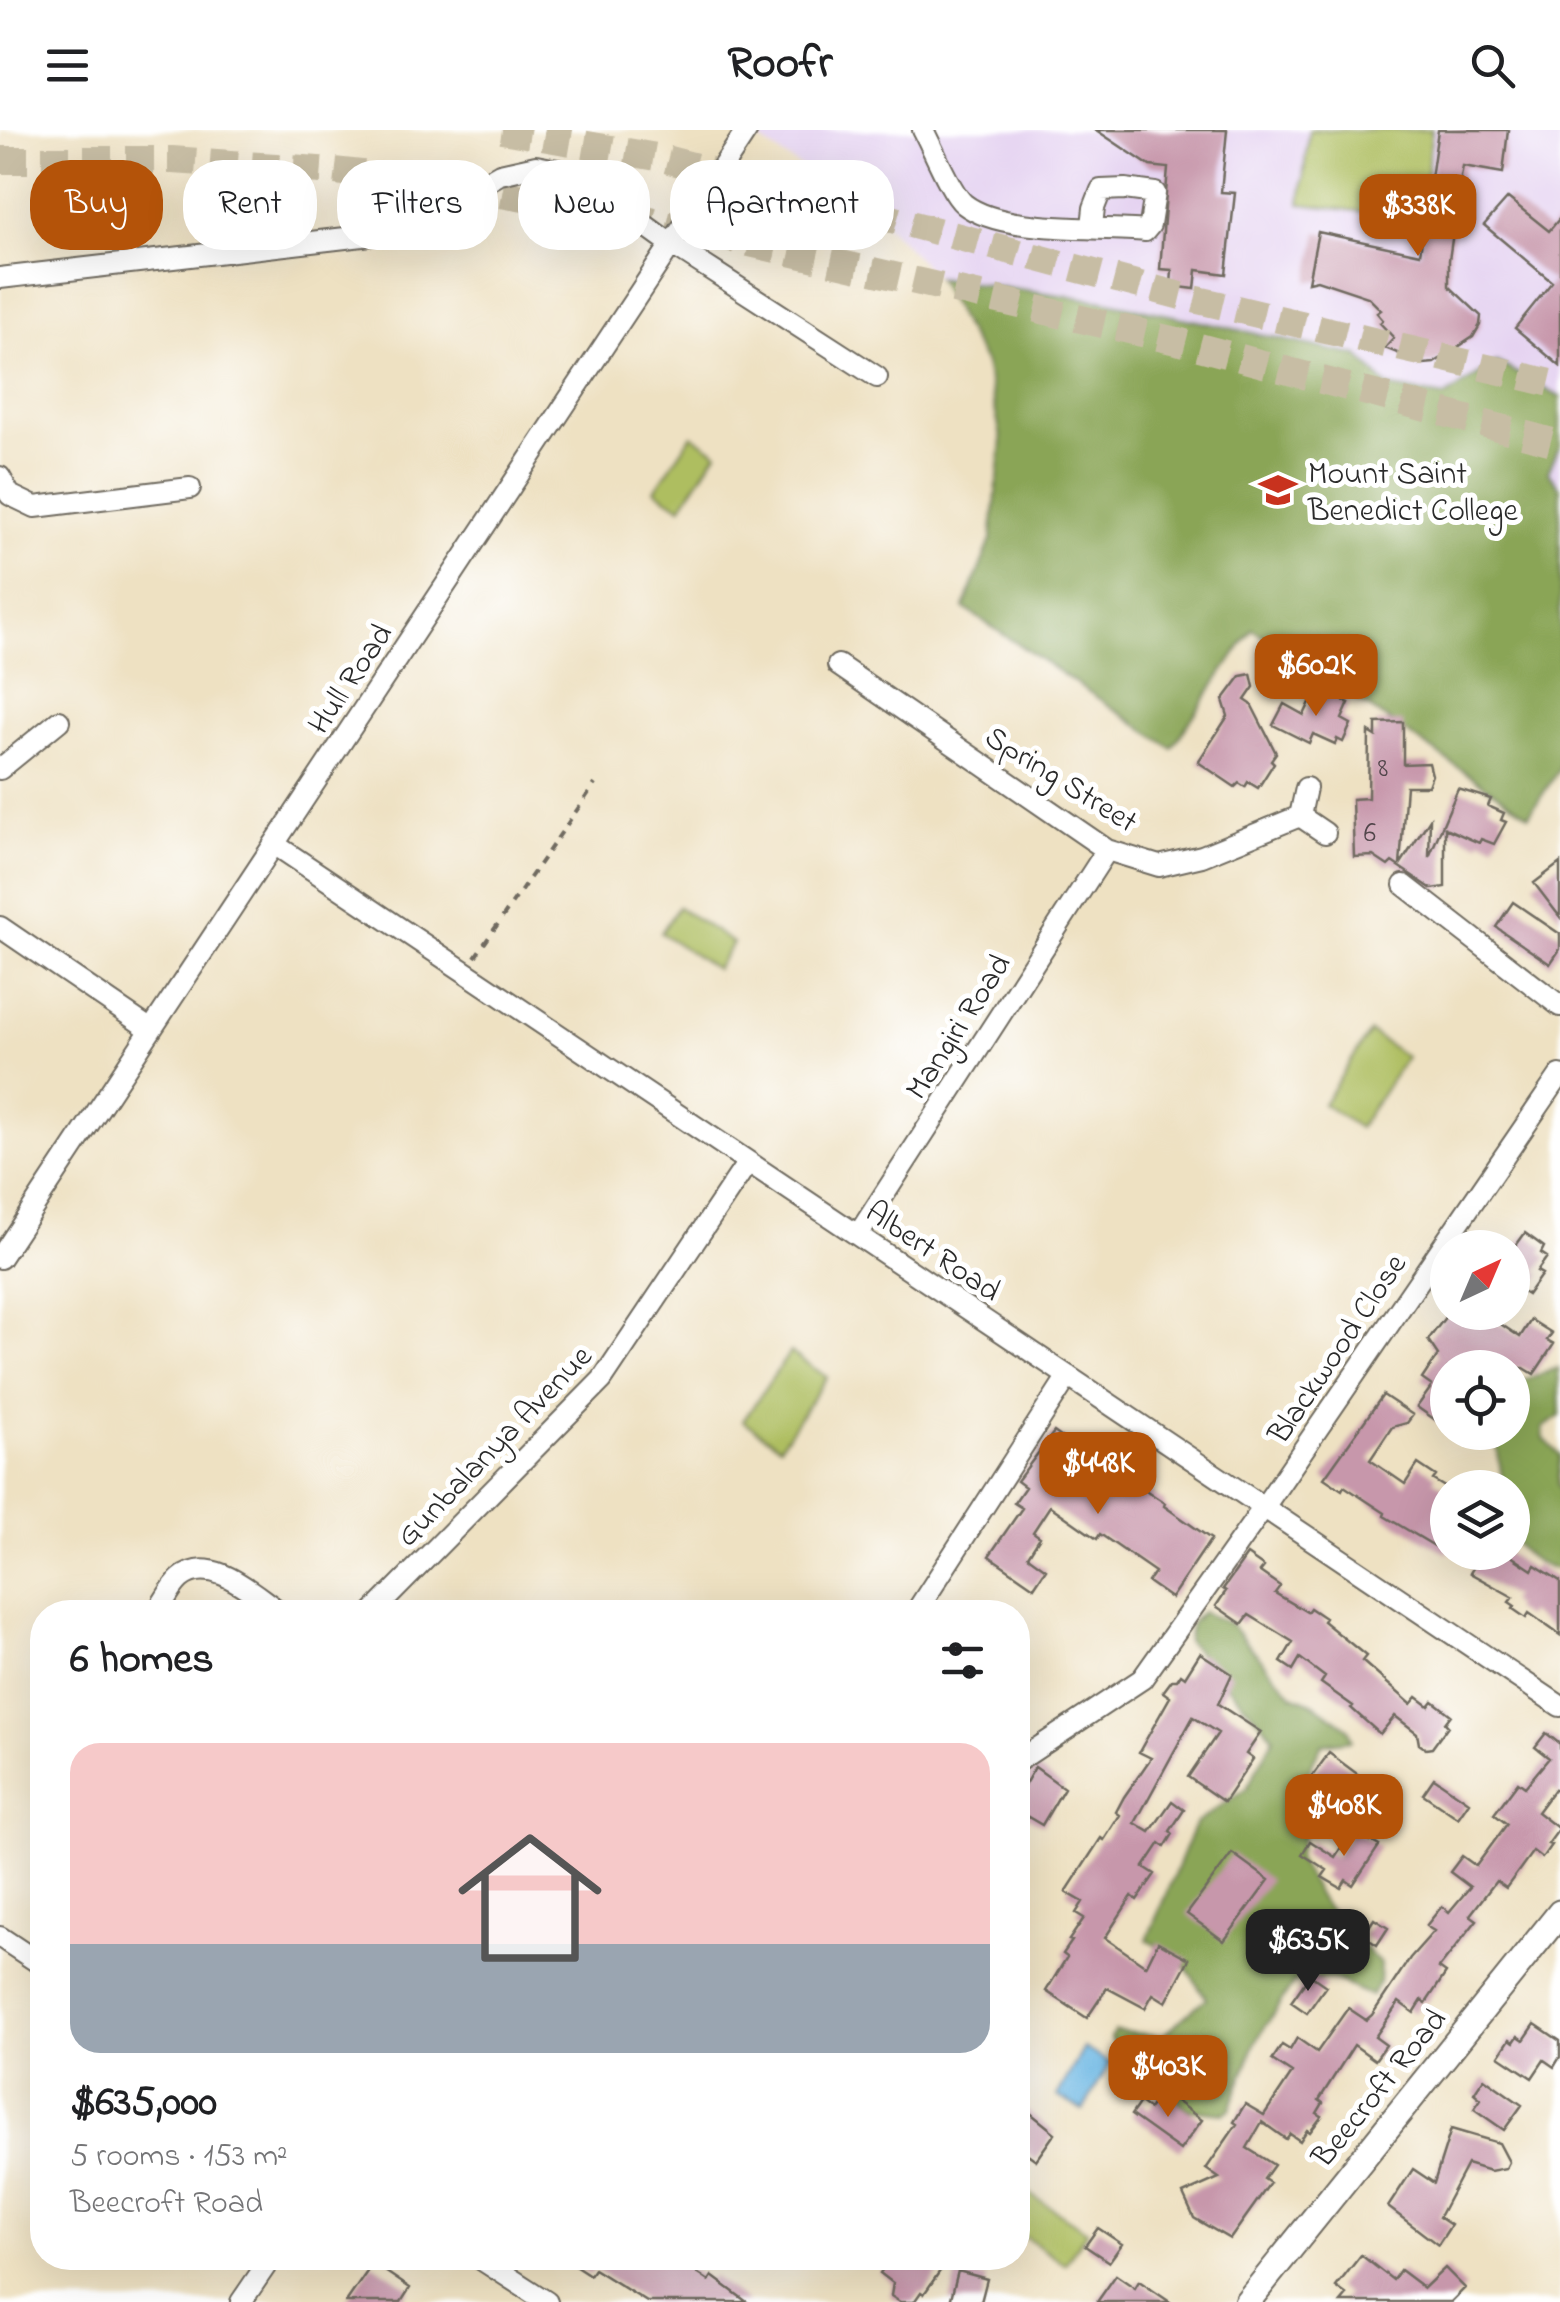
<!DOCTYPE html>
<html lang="en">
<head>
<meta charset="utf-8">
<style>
  body { margin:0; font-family:"Indie Flower",sans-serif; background:#f6f6f6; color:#202124; height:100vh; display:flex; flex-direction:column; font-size:38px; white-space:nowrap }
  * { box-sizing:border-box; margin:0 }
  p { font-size:32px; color:#757577 }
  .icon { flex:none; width:55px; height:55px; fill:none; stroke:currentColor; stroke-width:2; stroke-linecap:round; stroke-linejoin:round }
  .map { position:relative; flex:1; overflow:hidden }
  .details { position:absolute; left:30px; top:1470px; width:1000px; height:670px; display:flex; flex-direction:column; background:#fff; border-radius:40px; box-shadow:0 10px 40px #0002 }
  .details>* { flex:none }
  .top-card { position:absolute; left:30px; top:30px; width:1000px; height:90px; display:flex; gap:20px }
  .needle { width:65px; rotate:44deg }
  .fabs { position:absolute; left:1430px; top:1100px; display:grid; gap:20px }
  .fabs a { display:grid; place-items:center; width:100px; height:100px; border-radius:50%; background:#fff; box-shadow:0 10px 40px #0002; font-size:50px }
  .price { position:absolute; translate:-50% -85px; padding:0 22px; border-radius:20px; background:#b45309; color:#fff; font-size:32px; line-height:65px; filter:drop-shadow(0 2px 5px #0008) }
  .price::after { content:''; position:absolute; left:50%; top:60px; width:30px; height:22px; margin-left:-15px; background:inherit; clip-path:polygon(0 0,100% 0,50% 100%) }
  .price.active { background:#222; color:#fff }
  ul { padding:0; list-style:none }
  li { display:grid; align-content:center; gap:20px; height:530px; padding:0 40px }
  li+li { border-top:2px solid #e0e0e0 }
  li span { display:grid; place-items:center; height:310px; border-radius:30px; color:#555 }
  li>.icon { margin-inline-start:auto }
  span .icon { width:180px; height:180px; fill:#fffc; stroke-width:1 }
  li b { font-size:42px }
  h2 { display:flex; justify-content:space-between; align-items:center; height:120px; padding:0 40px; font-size:42px }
  .tag { padding:0 35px; border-radius:40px; background:#fff; box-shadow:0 10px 40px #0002; font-size:35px; line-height:90px }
  .tag.active { background:#b45309; color:#fff }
  header { display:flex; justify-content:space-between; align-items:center; height:130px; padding:0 40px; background:#fff; font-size:45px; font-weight:700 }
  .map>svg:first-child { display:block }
</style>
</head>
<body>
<header><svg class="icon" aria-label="menu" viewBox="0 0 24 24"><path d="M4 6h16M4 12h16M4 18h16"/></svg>Roofr<svg class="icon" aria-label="search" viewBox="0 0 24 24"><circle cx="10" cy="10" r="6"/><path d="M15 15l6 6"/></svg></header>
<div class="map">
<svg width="1560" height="2172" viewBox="0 0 1560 2172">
  <rect width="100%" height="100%" fill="#fff"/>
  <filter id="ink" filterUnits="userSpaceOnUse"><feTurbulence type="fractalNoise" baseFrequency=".01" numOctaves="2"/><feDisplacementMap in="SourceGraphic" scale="20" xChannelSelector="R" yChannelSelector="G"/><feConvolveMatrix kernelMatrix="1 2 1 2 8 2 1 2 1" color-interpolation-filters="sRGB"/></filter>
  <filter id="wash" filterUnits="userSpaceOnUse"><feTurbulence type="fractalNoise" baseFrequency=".0048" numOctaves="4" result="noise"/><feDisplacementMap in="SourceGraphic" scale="40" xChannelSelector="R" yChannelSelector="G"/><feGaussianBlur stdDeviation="2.25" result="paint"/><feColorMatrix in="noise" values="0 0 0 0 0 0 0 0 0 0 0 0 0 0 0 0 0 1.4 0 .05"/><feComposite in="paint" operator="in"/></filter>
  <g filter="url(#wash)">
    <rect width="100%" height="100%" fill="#eee1c2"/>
    <path fill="#e5d3f1" d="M764,0h796v638l-31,47 -277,-186 -80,119 -208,-140 27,-68 11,-99 -17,-77 -48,-86 -56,-58 -123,-81z"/>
    <path fill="#aebe61" stroke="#6c7446" stroke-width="2.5" d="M1309,0h123l-11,89 -121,-15z
      M692,305l25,17 -36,55 -26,-17z
      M678,777l55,36 -17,26 -55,-36z
      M1370,902l36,25 -47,71 -36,-24z
      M790,1222l37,25 -47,69 -37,-25z
      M1018,2056l69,45 -22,33 -47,-31z"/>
    <path fill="#8aa557" stroke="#5a6841" stroke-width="2.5" d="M937,148l168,23 254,55 29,31 57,10 52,-35 63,35v48l-12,27 12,15v281l-31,47 -277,-186 -80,119 -208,-140 27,-68 11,-99 -17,-77z
      M1558,1238l2,48 -17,12 1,11 16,16 -3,30 3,3v80c-16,2 -37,-12 -45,-26l7,-34 -9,-10 -1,-10 -9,-3 -8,-52 17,-1 1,-48z
      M1202,1482l28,12 63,71 22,9 33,24 4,12 -30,4 -12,24 -3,35 14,15 -17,15 -7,25 25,44 58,62 -1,18 -8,14 -40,-18 -37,4 -38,59 -26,68 -6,4 -36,-4 -33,-30 -29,-18 -16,-24 5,-6 47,5 44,-38 -24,-37 -35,-21 48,-116 52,-36 27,-51 -87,-96 4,-18z"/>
    <path fill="#69b5e2" stroke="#4a7086" stroke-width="2.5" d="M1084,1918l26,15 -27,47 -26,-14z"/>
    <g id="blocks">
      <path fill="#c797ab" d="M1096,0h131l-6,62 14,1 -9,81 -29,-4 -2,19 -24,-3 1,-16 -12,-1 8,-101 -18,-2z
        M1438,0h70l-5,43 -40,-7 -2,11 -12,83v26l32,30 -1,9 -7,12 -39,26 -10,1 -39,-16 9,-10 -14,-15 3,-3 -6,-7 4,-3 -13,-13 -51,-17 -9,2 10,-50 102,22z
        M1508,68l41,33 11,-13v148l-45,-38 37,-46 -68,-57z
        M1251,544l3,13 -9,13 6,4 25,49 -5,7 3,3 -16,25 -10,-6 -3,5 -6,-4 -4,4 -37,-25 30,-46 -5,-16 18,-24z
        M1320,560l29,13 -7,16 9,5 -8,18 -6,-3 -2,5 -22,-10 -4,9 -36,-18 11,-21 20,11 10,-21 3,1z
        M1403,592v42l26,-1 3,12 -4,11h-22l-6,79 30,-46 -1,38 29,-68 33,10 -3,7 16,7 -3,7 5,2 -12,22 -13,-5 -2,4 -34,-15v59l-13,2 -40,-27 -4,4 -15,-10 -19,1 -2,-58 16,-1 1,-66 7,4v-13z
        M1560,733v54l-26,-34z
        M1513,772l47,32v15l-10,15 -54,-37z
        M1525,1103l19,14 -3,6 6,4 -10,14 5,3 -15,21 -15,-10v-34z
        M1449,1182h49l-5,7 27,18 11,-17 21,13 -5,7 7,4 -20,30 -10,-6h-76v61l-31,-22 15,-21 -10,-7 16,-24 -10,-15z
        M1383,1265l30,20 -6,8 -15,4 -22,33 35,24 13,-20 18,12 -3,4 15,9v65l-64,-38 1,-3 -41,-27 -2,4 -18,-12z
        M1054,1302l61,44 3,-4 47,31 -1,3 47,33 -40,59 -23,-16 7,-10 -55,-38 -3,5 -47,-33 -17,26 7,5 -12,19 18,13 -12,18 -45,-31 33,-48 -8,-5 11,-16 -8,-6z
        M1457,1422h48l27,18 3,-5 25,16v54l-31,-22 -3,5 -13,-9 2,-3 -6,-4 4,-5 -43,-24 5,-8z
        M1247,1425l17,12 -4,5 20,14 -5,7 32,19 3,-4 15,10 -2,3 43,35 -4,5 49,43 6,-7 12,9 4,-5 18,14 -6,8 3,3 -16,22 -6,1 -7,-5 -2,-11 -22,-17 -15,18 -29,-26 2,-2 -32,-23 4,-6 -25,-19 -7,12 -12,-8 12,-20 -44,-27 -7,9 -26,-18 10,-15 -3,-2z
        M1200,1523l32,21 -14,30 43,28 -15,22 7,5 -29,43 -36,-25 30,-44 -25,-16 -58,106 15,9 22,-31 12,9 -14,21 3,3 -8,13 -5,-4 -16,24 11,7 -18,26 -5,-4 -27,42 41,28 12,-24 31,17 -23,43 -13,-8 -8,14 -38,-20 -20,30 -41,-27 21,-34 -4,-3 9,-13 -3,-1 15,-22 -8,-5 7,-11 -17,-10 35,-54 3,2 16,-25 -4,-3 8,-15 27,-39 -12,-6 31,-55 -7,-5 9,-12h5l4,-6 4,3z
        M1546,1603l14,11v51l-6,-6 -17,23 22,17 -11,15 3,1 -9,13 -9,-7 -27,37 -10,-7 -26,34 7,5 -38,48 7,5 -20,30 -4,-3 -8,13 -15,-11 -24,35 11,8 -11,15 -21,-15 -35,55 4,3 -6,10 5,3 -12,16 -3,-2 -7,11 -10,-7 -4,5 -24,-17 -15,26 27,17 -10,14 6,4 -40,56 -36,-21 -11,-24 36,-16 -13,-9 31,-45 -3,-2 11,-18 19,11 28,-42 -20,-13 10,-15 8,5 7,-12 20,14 31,-44 18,12 6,-5 38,-57 24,-27 -8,-5 16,-20 7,6 21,-25 -20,-15 12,-16 14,10 31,-42 -13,-10 24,-32 7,5 24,-29 -14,-11z
        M1329,1623l35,26 -15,20 -17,-12 -4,5 -18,-13z
        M1035,1637l29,21 -22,37 -24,-14v-15z
        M1434,1648l35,24 -11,16 -35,-24z
        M1352,1700l27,16 -26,39 -7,-5 -5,8 -19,-11 5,-7 -25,-16 8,-13 25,16z
        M1232,1723l37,27 -45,61 -37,-27z
        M1374,1789l14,9 -11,17 -14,-9z
        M1310,1845l16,11 -19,27 -16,-11z
        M1535,1894l25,17v16l-6,10 -10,-7 -12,18 -33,-22 11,-17 4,3 4,-6 6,4z
        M1484,1948l38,27 -18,25 -30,-21 7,-10 -7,-6z
        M1162,1961l40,29 -22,30 -49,-35 9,-13 9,7z
        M1018,1973l37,30 -19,27 -18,-13z
        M1451,1999l48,14 10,19 -3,6 -16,3 -23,-7 -28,53 12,8 -13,20 -50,-38 25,-38 21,14z
        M1098,2098l24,16 -13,18 -24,-16z
        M1361,2125l32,25 7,-10 24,18 21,-20 20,20 -14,14h-110l6,-7 -11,-8z
        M564,2128h111l34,23 3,-5 35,26h-100l-53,-33 -4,6z
        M891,2128h29l20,13 -16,23 -3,-2 -7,10h-14l-9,-6 2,-13 -13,-10z
        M373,2133l37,25 -9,14h-55z
        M958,2141l29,8 -6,23h-31z
        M1116,2145l19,13 4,-7 31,21h-73z"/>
    </g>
  </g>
  <g filter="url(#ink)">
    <use href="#blocks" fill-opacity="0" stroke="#6f6b60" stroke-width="2.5"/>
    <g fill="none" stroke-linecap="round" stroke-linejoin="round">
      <path stroke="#c7bda4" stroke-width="28" stroke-dasharray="28 14" stroke-linecap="butt" d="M502,0l160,28 519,138 379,89
        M0,30h172l163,11 92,10 223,39 531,122 379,102"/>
      <g stroke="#6f6b60" stroke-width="24">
        <path id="minor" d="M923,0c10,18 27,62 41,74 38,30 133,22 181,27l5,-6 5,-32 -30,-4 -24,1 -7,18 -2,18
          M0,148l380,-44 43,-15 77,-45 36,-8 37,7 98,71 206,133
          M0,347l10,18 25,12 155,-19
          M838,535l269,185 52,16 43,-10 98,-40 25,17
          M0,639l59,-48
          M1300,686l6,-28
          M274,714l1286,862
          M1404,755l156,121
          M0,797l151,103
          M858,1105l249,-385
          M0,1128l747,-1128
          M157,1482c7,-10 14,-25 23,-33 31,-27 74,16 100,33
          M373,1482l229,-232 146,-218
          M916,1482l152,-236
          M1018,1631l124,-82 122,-172 296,-432
          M0,1807l42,28
          M479,2128l68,44
          M241,2172l30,-44"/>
      </g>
      <g stroke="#6f6b60" stroke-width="29">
        <path id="major" d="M1247,2172l313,-389"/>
      </g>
      <path stroke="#6f6b60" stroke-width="4" stroke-dasharray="8 8" stroke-linecap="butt" d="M475,827l120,-173"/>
      <use href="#minor" stroke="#fff" stroke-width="20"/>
      <use href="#major" stroke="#fff" stroke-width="25"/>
    </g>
  </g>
  <defs>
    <g id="school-bare" transform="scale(3)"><path d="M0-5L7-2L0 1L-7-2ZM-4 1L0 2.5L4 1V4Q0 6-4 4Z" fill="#c8321e" stroke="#fff" stroke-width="2.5" paint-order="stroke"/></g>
  </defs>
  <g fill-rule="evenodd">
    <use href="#school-bare" x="1278" y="360"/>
  </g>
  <g text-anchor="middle" stroke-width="10" stroke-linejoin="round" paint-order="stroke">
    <g font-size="28" fill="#52464b">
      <text x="1383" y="646">8</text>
      <text x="1370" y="711">6</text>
    </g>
    <g font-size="32" fill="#2b2b2b" stroke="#fff" text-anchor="start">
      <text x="1308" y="353">Mount Saint<tspan x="1308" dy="37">Benedict College</tspan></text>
    </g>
    <g font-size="32" fill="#2b2b2b" stroke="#fff">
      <text transform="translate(349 548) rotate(-56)" y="11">Hull Road</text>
      <text transform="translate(1062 648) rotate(32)" y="11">Spring Street</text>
      <text transform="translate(957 896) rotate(-57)" y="11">Mangiri Road</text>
      <text transform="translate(934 1120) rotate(34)" y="11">Albert Road</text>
      <text transform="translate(1336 1218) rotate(-56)" y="11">Blackwood Close</text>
      <text transform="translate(493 1315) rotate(-46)" y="11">Gunbalanya Avenue</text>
      <text transform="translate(1378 1957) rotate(-51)" y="11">Beecroft Road</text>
    </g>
  </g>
</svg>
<div class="fabs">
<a><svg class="needle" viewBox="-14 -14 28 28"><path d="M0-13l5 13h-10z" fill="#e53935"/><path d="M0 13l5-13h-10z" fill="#757577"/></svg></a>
<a><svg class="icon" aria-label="locate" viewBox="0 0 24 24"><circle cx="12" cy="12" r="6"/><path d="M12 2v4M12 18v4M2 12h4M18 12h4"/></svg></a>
<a><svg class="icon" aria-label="layers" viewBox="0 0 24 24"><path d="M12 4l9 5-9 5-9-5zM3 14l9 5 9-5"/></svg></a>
</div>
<b class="price" style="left:1418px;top:129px">$338K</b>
<b class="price" style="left:1316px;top:589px">$602K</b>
<b class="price" style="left:1098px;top:1387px">$448K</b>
<b class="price" style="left:1344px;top:1729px">$408K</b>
<b class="price active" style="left:1308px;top:1864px">$635K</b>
<b class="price" style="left:1168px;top:1990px">$403K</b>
<div class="top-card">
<a class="tag active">Buy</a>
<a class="tag">Rent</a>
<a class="tag">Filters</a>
<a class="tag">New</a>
<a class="tag">Apartment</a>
</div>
<section class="details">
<h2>6 homes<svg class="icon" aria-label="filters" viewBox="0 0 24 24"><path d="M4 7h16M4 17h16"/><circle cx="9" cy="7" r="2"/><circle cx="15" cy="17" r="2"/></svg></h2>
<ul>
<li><span style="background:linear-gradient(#f6c9c9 65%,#9aa5b1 0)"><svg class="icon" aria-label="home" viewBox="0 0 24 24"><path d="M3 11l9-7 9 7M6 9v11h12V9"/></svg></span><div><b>$635,000</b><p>5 rooms · 153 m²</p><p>Beecroft Road</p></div></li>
</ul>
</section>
</div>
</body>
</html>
